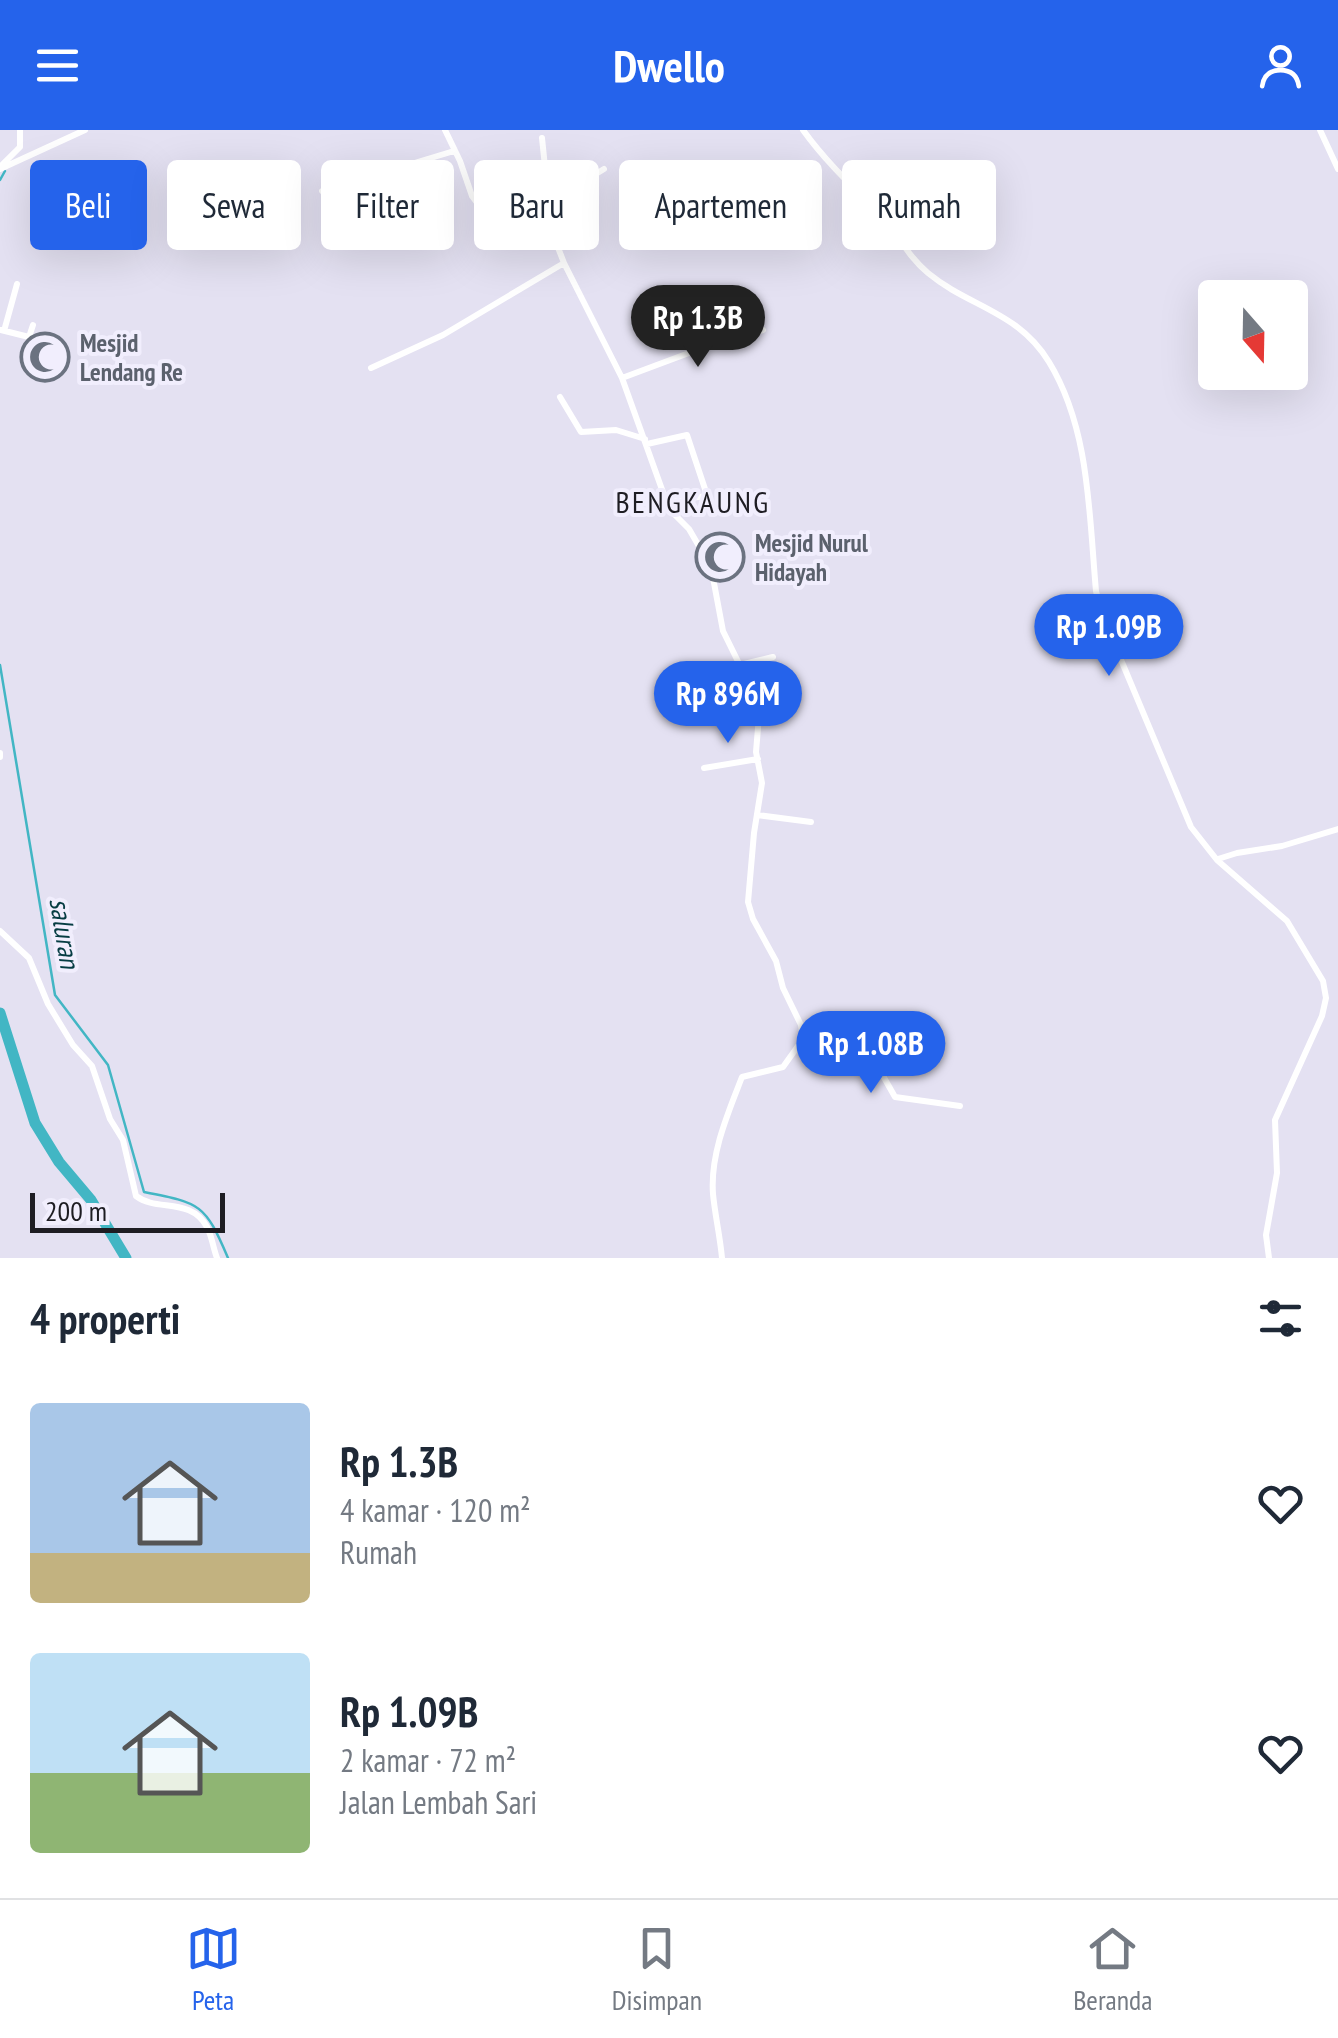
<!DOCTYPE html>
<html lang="id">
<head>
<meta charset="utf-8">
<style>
  body { margin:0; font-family:"PT Sans Narrow",sans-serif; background:#f2f2f3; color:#1f2937; height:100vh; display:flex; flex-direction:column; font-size:38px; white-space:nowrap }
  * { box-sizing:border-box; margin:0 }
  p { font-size:32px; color:#747a83 }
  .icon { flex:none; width:55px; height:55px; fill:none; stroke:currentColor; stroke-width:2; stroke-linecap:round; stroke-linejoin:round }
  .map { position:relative; height:1128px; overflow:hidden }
  .side { display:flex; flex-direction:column; background:#fff; flex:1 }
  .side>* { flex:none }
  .hud { position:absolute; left:30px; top:30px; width:1280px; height:90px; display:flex; gap:20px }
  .needle { width:65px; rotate:160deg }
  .controls { position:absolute; left:1198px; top:150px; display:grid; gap:20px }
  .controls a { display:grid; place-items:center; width:110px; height:110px; border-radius:10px; background:#fff; box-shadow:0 10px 40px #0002; font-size:50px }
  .scale { position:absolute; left:30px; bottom:25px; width:195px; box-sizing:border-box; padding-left:10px; border:5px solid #1e1d23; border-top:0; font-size:28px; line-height:35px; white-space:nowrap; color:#1e1d23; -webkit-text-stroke:8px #f1eefd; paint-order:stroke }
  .price { position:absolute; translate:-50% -85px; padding:0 22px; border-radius:35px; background:#2563eb; color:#fff; font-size:32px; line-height:65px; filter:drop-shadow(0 2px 5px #0008) }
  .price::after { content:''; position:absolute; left:50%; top:60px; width:30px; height:22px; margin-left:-15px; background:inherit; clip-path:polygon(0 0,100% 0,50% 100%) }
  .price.active { background:#222; color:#fff }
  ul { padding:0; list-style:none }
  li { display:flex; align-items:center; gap:30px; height:250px; padding:0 30px }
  li span { display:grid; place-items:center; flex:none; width:280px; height:200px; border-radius:10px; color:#555 }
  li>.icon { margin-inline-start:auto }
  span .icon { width:120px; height:120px; fill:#fffc; stroke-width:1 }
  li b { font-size:42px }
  h2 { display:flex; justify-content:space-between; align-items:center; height:120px; padding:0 30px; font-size:42px }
  .chip { padding:0 35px; border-radius:10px; background:#fff; box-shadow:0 10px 40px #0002; font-size:35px; line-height:90px }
  .chip.active { background:#2563eb; color:#fff }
  header { display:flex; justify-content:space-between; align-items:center; height:130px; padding:0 30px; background:#2563eb; color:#fff; font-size:45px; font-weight:600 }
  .dock { display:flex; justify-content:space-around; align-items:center; height:140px; border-top:2px solid #e0e1e3; background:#fff; font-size:28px; color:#747a83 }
  .dock a { display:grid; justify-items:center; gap:5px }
  .dock .active { color:#2563eb }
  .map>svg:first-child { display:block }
</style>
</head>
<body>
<header><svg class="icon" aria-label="menu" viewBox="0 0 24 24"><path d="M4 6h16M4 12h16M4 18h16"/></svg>Dwello<svg class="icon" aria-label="person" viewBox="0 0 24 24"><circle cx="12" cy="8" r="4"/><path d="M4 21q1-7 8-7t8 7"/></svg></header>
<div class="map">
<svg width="1338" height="1128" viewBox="0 0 1338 1128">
  <rect width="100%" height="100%" fill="#e4e1f2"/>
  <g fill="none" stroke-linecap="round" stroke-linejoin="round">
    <path stroke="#42b6c4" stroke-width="2.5" d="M0,50l5,-9
      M0,535l55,330 53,70 36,127c57,11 61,12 84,66"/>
    <path stroke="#42b6c4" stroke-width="11" d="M0,883l35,110 24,39 32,38 35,58"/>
    <path stroke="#fff" stroke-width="6" d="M445,0l15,31 12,35 20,27 7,2 38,-15 8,4 19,49 58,115 47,131 20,20 22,38 12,64 33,67 3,18 -3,36 6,31 -8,50 -6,69 5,17 23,42 7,27 18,37 2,14 -20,28 -41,10c-14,36 -32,77 -29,117 2,21 7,42 9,64
      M803,0c23,32 50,57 77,84 18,19 27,42 48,59 41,34 90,38 121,89 41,67 40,153 47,229l5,21 90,215 26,33 70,61 36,60 3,17 -4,18 -47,104 2,53 -11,62 3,23
      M1320,0l18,39
      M1,36l19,-19v-17
      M0,39l85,-39
      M322,61l132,-40
      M547,74l57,-35
      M542,81l6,-15 -6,-58
      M1,200l28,7 4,-12
      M4,201l13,-47
      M371,238l72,-33 121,-72
      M622,248l99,-37 42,-11
      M560,267l21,35 35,-2 29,9
      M647,314l40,-9 19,57 -4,12
      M666,371l40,-5
      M740,535l33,-8
      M681,575l70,-19
      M0,623v4
      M704,638l54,-9
      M757,685l54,7
      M1218,729l19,-6 45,-7 56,-17
      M0,801l29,27 19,46 25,41 19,21 18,53 13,21 13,56c21,16 55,1 71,31 5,9 6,21 10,31
      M802,911l32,-1 8,31 36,-4 17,30 65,9"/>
  </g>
  <defs>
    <g id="mosque-ring" transform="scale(2.5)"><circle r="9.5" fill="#f1eefd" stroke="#6b7280" stroke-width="1.5"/><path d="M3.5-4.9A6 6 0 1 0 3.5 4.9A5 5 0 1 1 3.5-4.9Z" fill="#6b7280"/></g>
  </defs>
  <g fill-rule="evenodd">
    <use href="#mosque-ring" x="45" y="227"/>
    <use href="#mosque-ring" x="720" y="427"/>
  </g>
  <g text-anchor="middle" stroke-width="8" stroke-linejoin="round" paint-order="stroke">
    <g font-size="25" font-weight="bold" fill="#5b616d" stroke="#f1eefd" text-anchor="start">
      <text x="80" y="222">Mesjid<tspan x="80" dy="29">Lendang Re</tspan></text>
      <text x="755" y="422">Mesjid Nurul<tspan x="755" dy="29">Hidayah</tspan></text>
    </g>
    <g font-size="28" font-style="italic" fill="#063d43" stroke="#f1eefd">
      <text transform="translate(65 803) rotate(81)" y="10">saluran</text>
    </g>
    <g font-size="30" letter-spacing="2.5" fill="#1e1d23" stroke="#f1eefd">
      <text x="693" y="383">BENGKAUNG</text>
    </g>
  </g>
</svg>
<div class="controls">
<a><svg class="needle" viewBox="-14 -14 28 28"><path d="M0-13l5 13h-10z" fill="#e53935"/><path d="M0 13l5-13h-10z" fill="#747a83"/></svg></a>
</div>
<div class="scale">200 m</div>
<b class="price active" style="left:698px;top:240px">Rp 1.3B</b>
<b class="price" style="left:1109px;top:549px">Rp 1.09B</b>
<b class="price" style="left:728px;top:616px">Rp 896M</b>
<b class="price" style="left:871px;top:966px">Rp 1.08B</b>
<div class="hud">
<a class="chip active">Beli</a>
<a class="chip">Sewa</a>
<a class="chip">Filter</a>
<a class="chip">Baru</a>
<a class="chip">Apartemen</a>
<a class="chip">Rumah</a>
</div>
</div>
<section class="side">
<h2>4 properti<svg class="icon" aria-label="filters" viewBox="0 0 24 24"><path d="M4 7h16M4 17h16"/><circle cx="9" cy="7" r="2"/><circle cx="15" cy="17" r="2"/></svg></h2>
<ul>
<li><span style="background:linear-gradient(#a9c7e8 75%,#c2b280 0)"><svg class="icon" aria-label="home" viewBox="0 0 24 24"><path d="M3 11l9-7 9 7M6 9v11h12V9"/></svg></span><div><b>Rp 1.3B</b><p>4 kamar · 120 m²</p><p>Rumah</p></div><svg class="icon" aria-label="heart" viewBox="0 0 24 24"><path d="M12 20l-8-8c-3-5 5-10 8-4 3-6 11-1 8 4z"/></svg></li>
<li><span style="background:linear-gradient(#bfe0f5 60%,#8fb573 0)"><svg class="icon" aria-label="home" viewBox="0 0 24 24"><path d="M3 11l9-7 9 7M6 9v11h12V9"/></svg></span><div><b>Rp 1.09B</b><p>2 kamar · 72 m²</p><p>Jalan Lembah Sari</p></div><svg class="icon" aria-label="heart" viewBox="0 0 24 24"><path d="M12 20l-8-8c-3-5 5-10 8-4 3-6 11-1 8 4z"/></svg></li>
</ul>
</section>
<nav class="dock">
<a class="active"><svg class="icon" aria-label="map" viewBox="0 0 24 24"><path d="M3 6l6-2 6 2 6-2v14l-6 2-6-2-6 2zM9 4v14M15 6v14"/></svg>Peta</a>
<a><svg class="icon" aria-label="saved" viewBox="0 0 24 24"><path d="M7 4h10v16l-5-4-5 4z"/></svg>Disimpan</a>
<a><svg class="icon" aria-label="home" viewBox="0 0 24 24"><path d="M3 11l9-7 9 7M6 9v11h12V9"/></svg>Beranda</a>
</nav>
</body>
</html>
